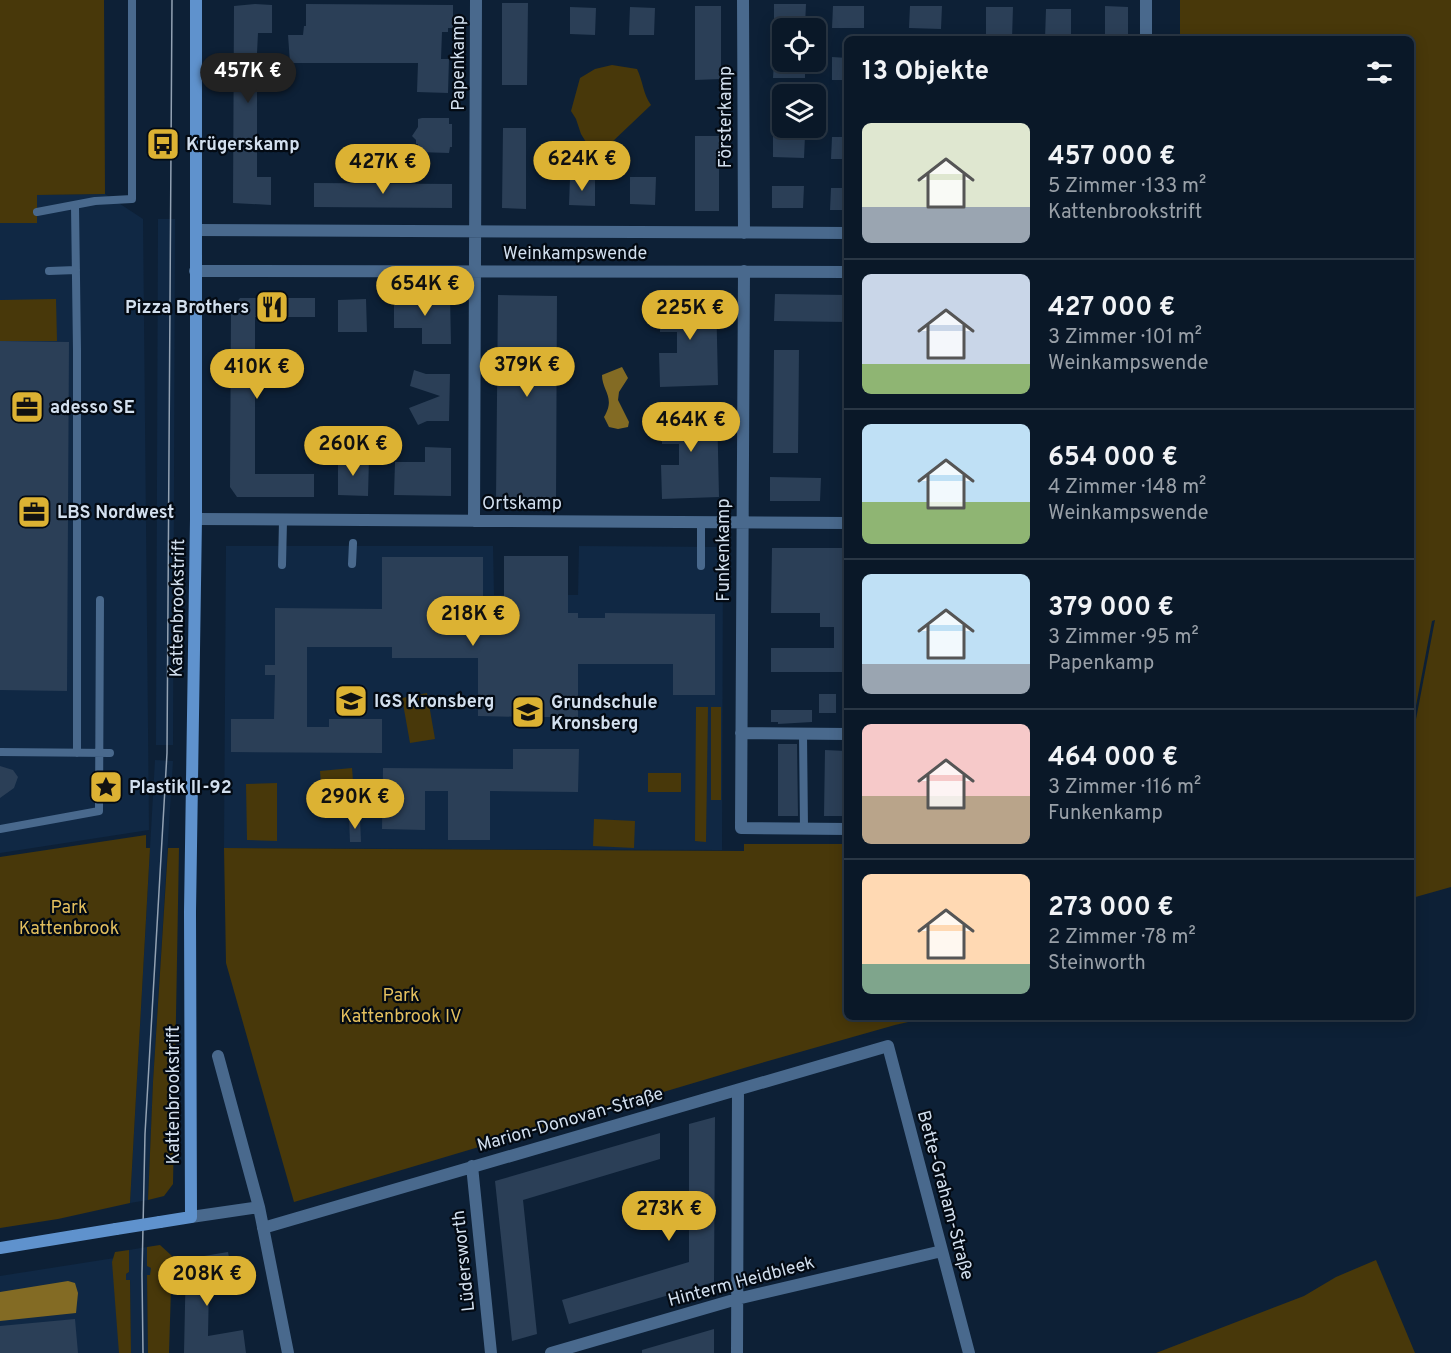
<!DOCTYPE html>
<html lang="de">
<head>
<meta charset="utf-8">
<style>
  body { margin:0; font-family:Overpass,sans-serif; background:#132130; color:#f1f3f6; height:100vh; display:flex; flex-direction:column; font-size:22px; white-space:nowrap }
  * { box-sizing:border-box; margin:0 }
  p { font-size:20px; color:#99a0a8 }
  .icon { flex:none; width:33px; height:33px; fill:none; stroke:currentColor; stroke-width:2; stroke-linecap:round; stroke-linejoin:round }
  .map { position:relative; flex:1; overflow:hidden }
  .panel { position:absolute; left:844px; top:36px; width:570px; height:984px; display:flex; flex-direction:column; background:#0a1828; border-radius:9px; box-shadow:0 3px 15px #0003,0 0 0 2px #2a3745 }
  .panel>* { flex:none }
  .buttons { position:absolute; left:772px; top:18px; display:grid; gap:12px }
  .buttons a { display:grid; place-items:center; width:54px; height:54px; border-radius:9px; background:#0a1828; box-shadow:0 3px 15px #0003,0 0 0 2px #2a3745; font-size:30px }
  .price { position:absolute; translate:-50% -51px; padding:0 14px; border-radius:21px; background:#dcb233; color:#111; font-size:20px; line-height:39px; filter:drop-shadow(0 2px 3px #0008) }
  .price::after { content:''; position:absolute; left:50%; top:36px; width:18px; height:14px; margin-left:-9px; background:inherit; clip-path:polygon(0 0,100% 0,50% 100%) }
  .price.on { background:#222; color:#fff }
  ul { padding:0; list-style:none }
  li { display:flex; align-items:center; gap:18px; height:150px; padding:0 18px }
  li+li { border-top:2px solid #2a3745 }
  li span { display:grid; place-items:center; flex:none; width:168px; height:120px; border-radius:9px; color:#555 }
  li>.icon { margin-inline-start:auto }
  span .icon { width:72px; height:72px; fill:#fffc; stroke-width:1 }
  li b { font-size:26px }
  h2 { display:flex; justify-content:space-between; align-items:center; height:72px; padding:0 18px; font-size:26px }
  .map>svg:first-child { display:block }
</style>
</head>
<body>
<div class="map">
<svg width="1451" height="1353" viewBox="0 0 1451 1353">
  <rect width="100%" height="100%" fill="#0d2036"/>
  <path fill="#102844" d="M105,194l38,25 6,611 -149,23v-631l37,-27z
    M158,219h17l-2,526h-17z
    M226,546h267l1,49h84l1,-49 144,1 -1,303 -498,-2z
    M155,760l18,1 -20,321 -5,118 -18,3z
    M147,1247v19l4,2v7l-4,1 1,77h-17l-1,-72 -4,-1v-6l3,-2v-22z
    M121,1257l8,96h-129v-77z"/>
  <path fill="#48380a" d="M0,0h104l1,194 -68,1v28h-37z
    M1180,0h271v887l-39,11v-158l23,-120 -3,1 -20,106v-688h-232z
    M612,65l25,4c6,12 6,25 14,36l-40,38 -8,5 -14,-1 -8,-13 -5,-15 -5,-8 9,-33 15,-9z
    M56,299l1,42h-57v-41z
    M427,693l8,46 -25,4 -8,-45z
    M696,707h12l-2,135 -11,-1z
    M711,707h10v93h-10z
    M352,768l1,13 -32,3 -1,-13z
    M648,773h33v19h-33z
    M277,783v58l-30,-1 -1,-56z
    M594,819l41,2 -1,27 -41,-2z
    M146,835v13h4l-20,355 -72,16 -58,9v-371z
    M744,844h103l1,173h82l-35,8 -151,43 -450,134 -68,-239 -2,-115 520,3z
    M168,848h11l-6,336 -9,12 -16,4 5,-118z
    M160,1245l12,11 -3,97h-21l-1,-78h3l1,-7 -4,-2v-19z
    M129,1250v22l-3,2v6h4l1,73h-12l-7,-91 3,-10z
    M1376,1260l39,93h-259l148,-57 32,-19z"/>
  <path fill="#836b24" d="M622,367l6,11 -9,14 -1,8 11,22 -1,5 -10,2 -9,-2 -5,-10c12,-20 -2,-26 -2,-42z
    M68,1281l7,2 3,10 -2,20 -76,8v-29z"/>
  <path fill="#2b3f57" d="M502,3h26l-1,82h-25z
    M255,4l17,1v28h-14l-1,20v124h14v28l-38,-2 1,-197z
    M306,4l147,1v23h-5v4h-6l-1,27h8l-1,34 -31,-1 1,-29h-128l-2,-28h15l1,-9h2z
    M774,4h32l-1,22h-31z
    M695,6h26v73l-26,1z
    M833,6h31v22h-32z
    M910,6h32l-1,23 -32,-1z
    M1105,6l23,1v32h-23z
    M570,7l26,1 -1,27 -25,-1z
    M630,7l25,1 -1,27h-25z
    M986,7h27l-1,32h-26z
    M1046,9h25v30h-26z
    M832,57l16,1v22h-16z
    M774,62h31v16h-32z
    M422,118h27v6h3v23h-2l-1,6 -31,-1v-8h-2v-4l-4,-4 6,-9v-8z
    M503,128h23v81l-24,-1z
    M773,135l32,1 -1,22 -31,-1z
    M695,136h24v75h-24z
    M832,137h16v22h-17z
    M630,177h26l-1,28 -25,-1z
    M570,178h25v28l-26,-1z
    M314,183l138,1v24l-138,-1z
    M772,186h32l-1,22h-31z
    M831,188h17v22h-18z
    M716,294l2,91 -58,2 -1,-34h18v-21h-17v-36z
    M775,294l73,1v27l-74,-1z
    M498,295l59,1 -1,205 -60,-1z
    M450,296l1,48h-29v-16h-28v-31z
    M240,298h75v19h-60v157h59v23h-77l-7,-10 1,-178z
    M366,299l1,33h-29v-32z
    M0,341l69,1 -2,349 -67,-1z
    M774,350h25l-1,103h-25z
    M414,370l12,4h24l-1,47h-22l-9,4 -9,-17 31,-12 -30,-10z
    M717,406l2,91 -57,2 -1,-34h18v-21h-17l-1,-36z
    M425,447l26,1v48l-57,-1 1,-33h30z
    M338,458h31l-1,38 -30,-1z
    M770,477l51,1 -1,23h-50z
    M772,548h72v9h4v115h-77v-24h63v-21h-14v-14h-49z
    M504,556h64v57h10v5h27v-5l110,1v81h-42v-31h-95v53h-38v3h-12v-3l-50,-1v-58h-86v-11h-85v80h22v-8h53v34l-151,-1v-33h43l1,-44h-10v-10h10v-57l107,1v-52h101v56h21z
    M819,694h17v19h-17z
    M771,710h41v12l-34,2v-2h-7z
    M778,744h19l1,72h-20z
    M513,749h66l-1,43 -88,-1v49h-42v-49h-23v39l-43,-1 1,-61 130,1z
    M825,750l21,1 -1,65h-21z
    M0,766l13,4 5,7 -4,11 -14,10z
    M349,818h11l1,24h-11z
    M715,1117l-1,165 -145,42 -7,-24 127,-38v-138z
    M660,1133v26l-137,41 14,134 -25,7 -17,-160z
    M228,1252l5,26 -24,5 -1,53 35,-6 3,23h-62l2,-94z
    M75,1319l3,34h-78v-27z
    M714,1329v24h-72v-3z"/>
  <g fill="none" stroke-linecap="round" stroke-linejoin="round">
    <path stroke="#49698d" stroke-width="8" d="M75,206l2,144v403
      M37,212l58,-11 37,-2v-199
      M49,271l27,-1
      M352,564l1,-21
      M282,565l1,-44
      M701,566v-44
      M803,734l1,95
      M0,752l110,1
      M0,829l99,-18 1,-211"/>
    <path stroke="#49698d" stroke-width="12" d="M743,0l1,233
      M1146,39v-39
      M196,230l652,3
      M195,271l653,1
      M744,271l-3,557 107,1
      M196,519l652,4
      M474,521l2,-521
      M741,733l107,1
      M218,1056l41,151 29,146
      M472,1166l19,187
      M191,1217l68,-10
      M263,1228l625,-182 81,307
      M551,1353l186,-54 205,-48
      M737,1353l1,-263"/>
    <path stroke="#5f92cd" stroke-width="12" d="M160,1222l31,-5 -1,-305 6,-393v-519
      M0,1248l116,-19"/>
    <path stroke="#93a2b3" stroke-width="1.5" d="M143,1353l-1,-79 3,-140 22,-381 5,-753"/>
    <path stroke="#5f92cd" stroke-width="12" d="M116,1229l44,-7"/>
  </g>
  <defs>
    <g id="bus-square" transform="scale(1.725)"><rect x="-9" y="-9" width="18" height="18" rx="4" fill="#dcb233" stroke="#030a13"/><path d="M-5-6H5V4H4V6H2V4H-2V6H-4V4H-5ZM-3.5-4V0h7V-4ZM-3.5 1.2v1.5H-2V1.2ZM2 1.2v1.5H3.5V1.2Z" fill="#111"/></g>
    <g id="restaurant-square" transform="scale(1.725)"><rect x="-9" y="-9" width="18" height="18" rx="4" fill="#dcb233" stroke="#030a13"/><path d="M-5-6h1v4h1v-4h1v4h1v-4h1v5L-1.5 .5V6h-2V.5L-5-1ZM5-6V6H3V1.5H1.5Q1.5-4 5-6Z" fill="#111"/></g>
    <g id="office-square" transform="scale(1.725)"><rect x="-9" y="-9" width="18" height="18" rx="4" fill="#dcb233" stroke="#030a13"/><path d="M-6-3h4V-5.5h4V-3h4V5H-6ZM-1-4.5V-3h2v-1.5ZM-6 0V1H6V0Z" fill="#111"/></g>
    <g id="school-square" transform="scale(1.725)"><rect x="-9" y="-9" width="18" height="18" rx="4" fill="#dcb233" stroke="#030a13"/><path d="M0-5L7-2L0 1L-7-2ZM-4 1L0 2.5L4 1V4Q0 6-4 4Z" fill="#111"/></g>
    <g id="sight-square" transform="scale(1.725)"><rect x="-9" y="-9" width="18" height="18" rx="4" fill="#dcb233" stroke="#030a13"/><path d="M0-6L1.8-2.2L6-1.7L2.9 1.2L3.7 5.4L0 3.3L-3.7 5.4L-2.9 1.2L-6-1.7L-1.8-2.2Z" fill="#111"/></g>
  </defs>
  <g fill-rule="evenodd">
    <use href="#bus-square" x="163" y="144"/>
    <use href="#restaurant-square" x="272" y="307"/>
    <use href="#office-square" x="27" y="407"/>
    <use href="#office-square" x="34" y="512"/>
    <use href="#school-square" x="351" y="701"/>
    <use href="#school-square" x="528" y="712"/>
    <use href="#sight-square" x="106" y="787"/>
  </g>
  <g text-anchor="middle" stroke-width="4.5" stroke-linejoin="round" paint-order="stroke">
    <g font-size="18" fill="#d2dfee" stroke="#030a13">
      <text transform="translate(458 63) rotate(-90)" y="6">Papenkamp</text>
      <text transform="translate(725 117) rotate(-90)" y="6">Försterkamp</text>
      <text x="575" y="259">Weinkampswende</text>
      <text x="522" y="509">Ortskamp</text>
      <text transform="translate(723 550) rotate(-90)" y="6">Funkenkamp</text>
      <text transform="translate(177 608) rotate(-89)" y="6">Kattenbrookstrift</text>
      <text transform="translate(173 1095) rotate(-90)" y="6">Kattenbrookstrift</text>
      <text transform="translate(570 1119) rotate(-16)" y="6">Marion-Donovan-Straße</text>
      <text transform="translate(946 1195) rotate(75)" y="6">Bette-Graham-Straße</text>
      <text transform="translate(463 1261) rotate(-96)" y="6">Lüdersworth</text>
      <text transform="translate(741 1281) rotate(-15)" y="6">Hinterm Heidbleek</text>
    </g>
    <g font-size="18" font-weight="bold" fill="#d2dfee" stroke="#030a13" text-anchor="start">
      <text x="186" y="150">Krügerskamp</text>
      <text x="249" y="313" text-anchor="end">Pizza Brothers</text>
      <text x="50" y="413">adesso SE</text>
      <text x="57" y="518">LBS Nordwest</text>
      <text x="374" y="707">IGS Kronsberg</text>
      <text x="551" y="708">Grundschule<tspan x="551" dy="21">Kronsberg</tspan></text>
      <text x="129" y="793">Plastik II-92</text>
    </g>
    <g font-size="18" fill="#e3bf5e" stroke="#030a13">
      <text x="69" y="913">Park<tspan x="69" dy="21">Kattenbrook</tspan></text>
      <text x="401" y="1001">Park<tspan x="401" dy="21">Kattenbrook IV</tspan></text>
    </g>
  </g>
</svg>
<div class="buttons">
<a><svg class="icon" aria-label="locate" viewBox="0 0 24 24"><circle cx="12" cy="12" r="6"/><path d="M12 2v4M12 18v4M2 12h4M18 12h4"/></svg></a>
<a><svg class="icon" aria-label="layers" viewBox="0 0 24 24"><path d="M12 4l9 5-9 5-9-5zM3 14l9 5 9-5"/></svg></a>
</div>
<b class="price on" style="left:248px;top:104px">457K €</b>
<b class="price" style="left:582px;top:192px">624K €</b>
<b class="price" style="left:383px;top:195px">427K €</b>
<b class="price" style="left:425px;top:317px">654K €</b>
<b class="price" style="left:690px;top:341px">225K €</b>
<b class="price" style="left:527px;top:398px">379K €</b>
<b class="price" style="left:257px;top:400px">410K €</b>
<b class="price" style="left:691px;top:453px">464K €</b>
<b class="price" style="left:353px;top:477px">260K €</b>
<b class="price" style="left:473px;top:647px">218K €</b>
<b class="price" style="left:355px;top:830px">290K €</b>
<b class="price" style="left:669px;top:1242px">273K €</b>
<b class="price" style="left:207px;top:1307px">208K €</b>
<section class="panel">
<h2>13 Objekte<svg class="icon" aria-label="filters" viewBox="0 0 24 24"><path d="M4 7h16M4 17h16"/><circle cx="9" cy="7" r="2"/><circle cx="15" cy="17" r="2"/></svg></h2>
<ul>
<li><span style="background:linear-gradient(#dfe7d0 70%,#9aa5b1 0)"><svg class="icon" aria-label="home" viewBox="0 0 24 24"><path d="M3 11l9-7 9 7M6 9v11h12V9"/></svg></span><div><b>457 000 €</b><p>5 Zimmer · 133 m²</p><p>Kattenbrookstrift</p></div></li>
<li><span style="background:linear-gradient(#c9d6e8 75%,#8fb573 0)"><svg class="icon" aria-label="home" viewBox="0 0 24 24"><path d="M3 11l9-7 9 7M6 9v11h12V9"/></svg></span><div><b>427 000 €</b><p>3 Zimmer · 101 m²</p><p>Weinkampswende</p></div></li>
<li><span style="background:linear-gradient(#bfe0f5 65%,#8fb573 0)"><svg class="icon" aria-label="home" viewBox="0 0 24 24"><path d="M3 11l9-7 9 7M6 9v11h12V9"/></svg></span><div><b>654 000 €</b><p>4 Zimmer · 148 m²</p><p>Weinkampswende</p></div></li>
<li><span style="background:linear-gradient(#bfe0f5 75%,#9aa5b1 0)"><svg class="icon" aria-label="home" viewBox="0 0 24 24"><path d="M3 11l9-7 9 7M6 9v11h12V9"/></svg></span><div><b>379 000 €</b><p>3 Zimmer · 95 m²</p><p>Papenkamp</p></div></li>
<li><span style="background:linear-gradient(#f6c9c9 60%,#b9a48a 0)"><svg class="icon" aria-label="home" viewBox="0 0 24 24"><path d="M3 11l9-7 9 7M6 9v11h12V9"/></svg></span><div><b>464 000 €</b><p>3 Zimmer · 116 m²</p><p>Funkenkamp</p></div></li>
<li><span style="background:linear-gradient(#ffd9b3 75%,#7fa58c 0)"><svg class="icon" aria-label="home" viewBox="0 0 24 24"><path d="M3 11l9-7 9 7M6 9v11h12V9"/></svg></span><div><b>273 000 €</b><p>2 Zimmer · 78 m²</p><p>Steinworth</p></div></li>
</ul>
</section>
</div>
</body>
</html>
